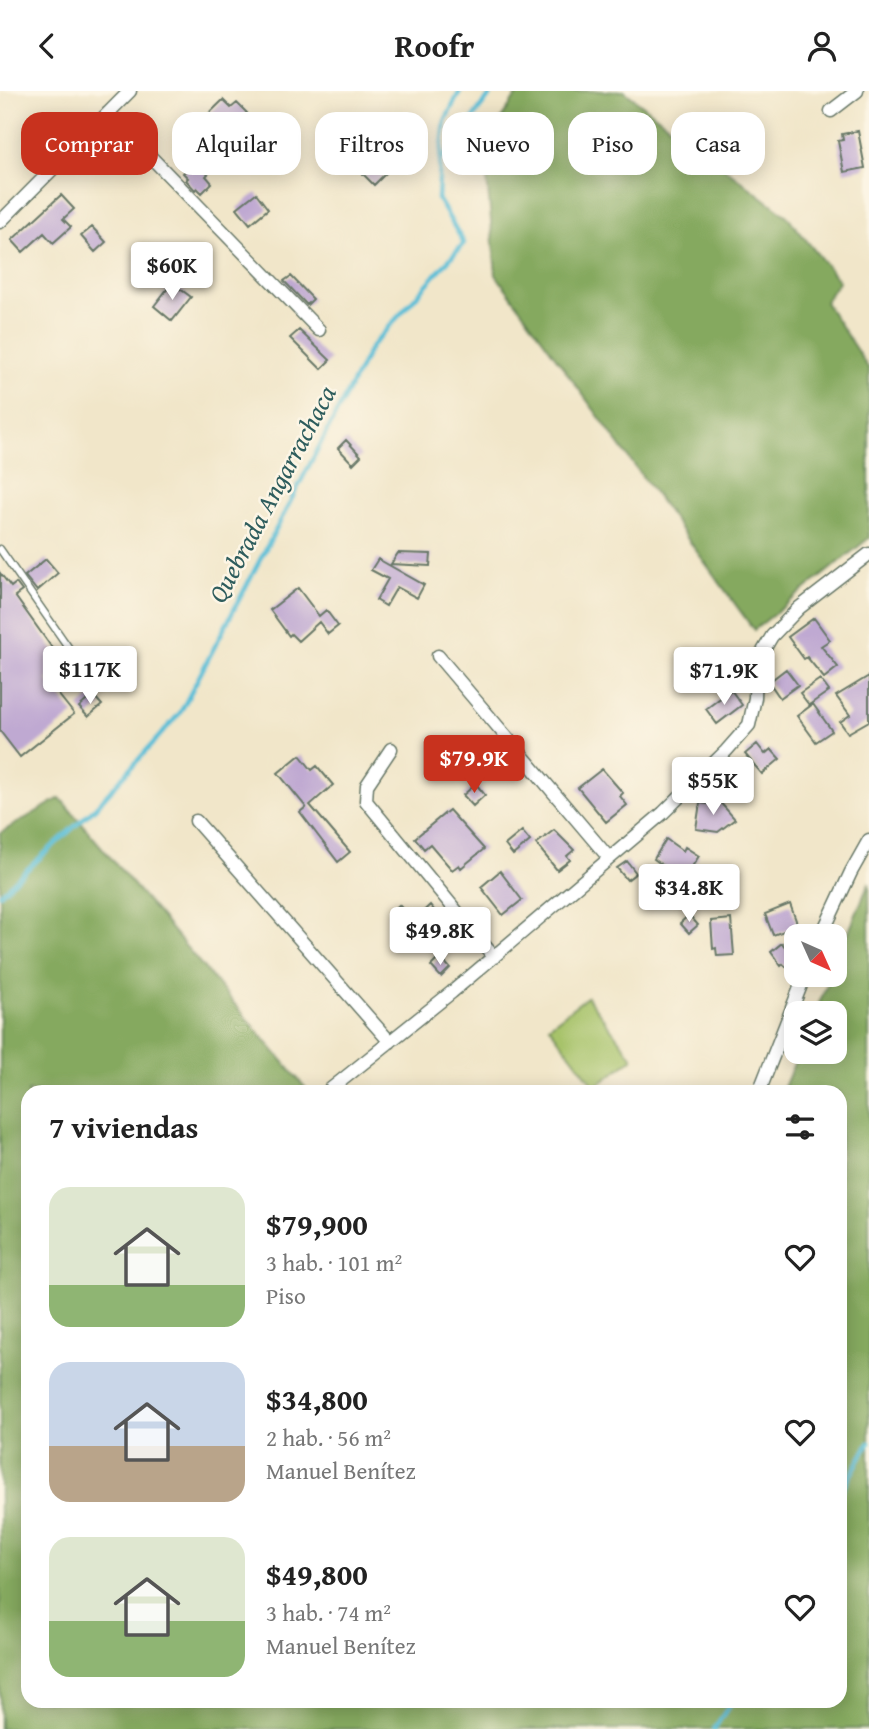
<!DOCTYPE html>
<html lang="es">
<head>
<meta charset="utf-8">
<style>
  body { margin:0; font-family:"Gentium Book Plus",serif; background:#f2f2f2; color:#222; height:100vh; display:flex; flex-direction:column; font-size:26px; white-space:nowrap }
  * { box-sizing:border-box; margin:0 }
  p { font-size:23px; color:#767676 }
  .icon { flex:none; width:38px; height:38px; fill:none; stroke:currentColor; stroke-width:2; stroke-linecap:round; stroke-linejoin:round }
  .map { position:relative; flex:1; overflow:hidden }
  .panel { position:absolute; left:21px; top:994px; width:826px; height:623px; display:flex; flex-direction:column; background:#fff; border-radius:21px; box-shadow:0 4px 18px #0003 }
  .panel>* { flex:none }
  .guide { position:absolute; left:21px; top:21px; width:828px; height:63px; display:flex; gap:14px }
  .needle { width:46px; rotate:135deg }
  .tools { position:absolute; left:784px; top:833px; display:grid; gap:14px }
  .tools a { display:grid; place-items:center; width:63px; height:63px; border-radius:14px; background:#fff; box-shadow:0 4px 18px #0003; font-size:35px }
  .price { position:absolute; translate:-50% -60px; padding:0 16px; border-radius:7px; background:#fff; color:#222; font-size:23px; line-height:46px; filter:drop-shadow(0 2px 4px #0008) }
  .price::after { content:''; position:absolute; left:50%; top:42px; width:21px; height:16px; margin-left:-10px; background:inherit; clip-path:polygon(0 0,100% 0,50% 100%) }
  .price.active { background:#c8321e; color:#fff }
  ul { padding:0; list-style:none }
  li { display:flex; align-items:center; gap:21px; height:175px; padding:0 28px }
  li span { display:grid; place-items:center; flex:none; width:196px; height:140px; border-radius:21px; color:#555 }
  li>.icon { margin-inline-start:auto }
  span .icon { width:84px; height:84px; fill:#fffc; stroke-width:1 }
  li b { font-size:30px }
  h2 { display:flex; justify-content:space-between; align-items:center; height:84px; padding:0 28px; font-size:30px }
  .pill { padding:0 24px; border-radius:21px; background:#fff; box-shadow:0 4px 18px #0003; font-size:24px; line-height:63px }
  .pill.active { background:#c8321e; color:#fff }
  header { display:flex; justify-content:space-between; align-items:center; height:91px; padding:0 28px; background:#fff; font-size:32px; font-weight:800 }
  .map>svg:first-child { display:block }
</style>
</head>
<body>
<header><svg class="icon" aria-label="back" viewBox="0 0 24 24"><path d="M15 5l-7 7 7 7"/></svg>Roofr<svg class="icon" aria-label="person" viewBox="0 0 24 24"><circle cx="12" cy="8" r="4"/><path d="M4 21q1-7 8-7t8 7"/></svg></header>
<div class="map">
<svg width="869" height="1638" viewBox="0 0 869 1638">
  <rect width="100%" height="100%" fill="#fcf5e5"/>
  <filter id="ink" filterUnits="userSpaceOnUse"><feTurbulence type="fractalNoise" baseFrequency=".0143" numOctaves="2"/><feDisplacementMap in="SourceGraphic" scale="14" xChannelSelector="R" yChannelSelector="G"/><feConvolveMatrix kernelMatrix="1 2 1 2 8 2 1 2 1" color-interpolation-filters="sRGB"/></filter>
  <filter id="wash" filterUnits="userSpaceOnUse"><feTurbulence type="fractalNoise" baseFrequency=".00686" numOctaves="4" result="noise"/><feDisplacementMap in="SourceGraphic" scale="28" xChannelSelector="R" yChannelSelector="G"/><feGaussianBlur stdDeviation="1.57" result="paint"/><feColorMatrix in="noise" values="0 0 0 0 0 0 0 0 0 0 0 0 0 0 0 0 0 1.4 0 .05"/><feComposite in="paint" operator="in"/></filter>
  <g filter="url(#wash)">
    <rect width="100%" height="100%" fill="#f1e6c9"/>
    <path fill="#a7c36a" stroke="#63804f" stroke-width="2" d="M587,906l46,61 -38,29 -46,-61z"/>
    <path fill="#85a95e" stroke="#527349" stroke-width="2" d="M519,0h105l163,125 52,65 -14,21 44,67v169l-115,92 -258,-355 -12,-129z
      M60,707l249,294h-281v609h812v-609h-58l17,-40h36v-39h-20l16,-38h4v-10l34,-82v846h-869v-896z"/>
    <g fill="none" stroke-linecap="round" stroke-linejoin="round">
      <path stroke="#59bed7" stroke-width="4.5" d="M440,69l5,-39 15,-30
        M0,803l96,-87 84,-94 191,-366 93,-104 -26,-44 2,-37 53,-71
        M840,1403l29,-51
        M714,1638l18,-28"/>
    </g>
    <g id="blocks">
      <path fill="#bfa9d2" d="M223,9l8,8 6,-5 10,10 -43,35 -14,-16z
        M858,40l7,37 -21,4 -6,-31 5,-1 -1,-6z
        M366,54l9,9 8,-8 15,15 -24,24 -17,-17 2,-2 -7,-7z
        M201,63l13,14 -8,8 6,7 -10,10 -5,-5 -2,2 -9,-10 2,-2 -5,-5z
        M256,102l12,16 -18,15 -13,-16z
        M61,104l13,14 -11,10 8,8 -18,16 -9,-10 -21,19 -11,-12z
        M92,136l14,15 -11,10 -14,-16z
        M291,185l22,23 -6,6 -23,-24z
        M172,192l19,14 -19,24 -18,-15z
        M299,239l31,30 -9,9 -31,-31z
        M346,349l15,16 -8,8 -15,-16z
        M398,462l33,1 -1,12 -39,-2z
        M46,468l12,14 -21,18 -12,-15z
        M378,468l46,26 -7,13 -20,-11 -11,19 -10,-6 12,-21 -17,-9z
        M0,482l11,14 5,-4 6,8 -7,5 50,70 -18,14 27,34 -54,43 -20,-26z
        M298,497l21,28 7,-6 12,16 -10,8 -9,-12 -21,19 -7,-7 -2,2 -19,-26z
        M814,527l16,22 -9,6 17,21 -14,11 -17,-21 -3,2 -16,-22z
        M786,578l12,16 -18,13 -11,-16z
        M869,585v45l-21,12 -8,-11 10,-7 -14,-19z
        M820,588l9,12 -20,14 -9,-12z
        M731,599l11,15 -25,19 -11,-15z
        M93,604l9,10 -14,12 -9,-10z
        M813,613l19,27 -16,11 -19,-26z
        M757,653l8,10 6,-5 9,10 -18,15 -17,-20z
        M300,664l12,15 5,-4 16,19 -23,20 40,47 -12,10 -38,-50 6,-5 -28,-34z
        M602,678l21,24 -3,3 7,9 -21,17 -28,-34z
        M476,693l9,11 -12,11 -10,-11z
        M717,708l18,20 -17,13 -22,-3 4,-26 16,2z
        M449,719l35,39 -23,19 -2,-3 -7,5 -22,-26 -6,5 -9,-11z
        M554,739l20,20 -7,6 3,4 -13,10 -21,-26z
        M522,740l8,10 -17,14 -8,-10z
        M666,748l17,12 2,-4 14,9 -16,24 -29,-21z
        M627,770l9,12 -9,7 -10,-12z
        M500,780l22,29 -19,15 -22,-28z
        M790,813l8,22 -25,9 -8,-21z
        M399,814l14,16 17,-16 16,20 -6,5 9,10 -12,10 -10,-11 -6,5 -14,-16 -5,4 -14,-17z
        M689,824l9,10 -9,8 -9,-10z
        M731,828l3,36 -17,1 -1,-8 -3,1 -2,-28z
        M782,852l13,16 -9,8 -3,-3 -2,2 -10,-14z
        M440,866l10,11 -9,9 -10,-11z"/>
    </g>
  </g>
  <g filter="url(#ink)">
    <use href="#blocks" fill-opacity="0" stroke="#687868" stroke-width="2"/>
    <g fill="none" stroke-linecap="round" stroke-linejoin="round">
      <g stroke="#687868" stroke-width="9">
        <path id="lane" d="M0,458l82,118"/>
      </g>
      <g stroke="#687868" stroke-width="15">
        <path id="street" d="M831,20l26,-20
          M108,22l211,217
          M0,131l130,-131
          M438,565l171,202
          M391,658l-24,36 -1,16 128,156
          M196,730l194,221
          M821,845l30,-64 18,-32
          M327,1001l125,-100 211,-179 63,-62 23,-26 6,-27 1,-35 16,-27 27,-28 70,-54
          M759,1001l46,-117"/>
      </g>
      <path stroke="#687868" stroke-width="2.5" stroke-dasharray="5 5" stroke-linecap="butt" d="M792,1001l6,-3 19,3"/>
      <use href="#lane" stroke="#fff" stroke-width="6"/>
      <use href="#street" stroke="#fff" stroke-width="12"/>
    </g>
  </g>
  <g text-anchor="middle" stroke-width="5" stroke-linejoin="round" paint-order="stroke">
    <g font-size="26" font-style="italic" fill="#2e5d5d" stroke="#fcf5e5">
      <text transform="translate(272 403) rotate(-62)" y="9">Quebrada Angarrachaca</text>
    </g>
  </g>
</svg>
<div class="tools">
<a><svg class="needle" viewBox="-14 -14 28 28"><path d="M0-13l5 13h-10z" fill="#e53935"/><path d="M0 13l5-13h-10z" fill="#767676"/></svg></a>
<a><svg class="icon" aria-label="layers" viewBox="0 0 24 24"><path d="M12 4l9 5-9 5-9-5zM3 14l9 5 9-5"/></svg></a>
</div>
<b class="price" style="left:172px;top:211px">$60K</b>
<b class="price" style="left:90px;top:615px">$117K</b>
<b class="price" style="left:724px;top:616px">$71.9K</b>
<b class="price active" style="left:474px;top:704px">$79.9K</b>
<b class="price" style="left:713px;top:726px">$55K</b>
<b class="price" style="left:689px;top:833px">$34.8K</b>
<b class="price" style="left:440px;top:876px">$49.8K</b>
<div class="guide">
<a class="pill active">Comprar</a>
<a class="pill">Alquilar</a>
<a class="pill">Filtros</a>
<a class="pill">Nuevo</a>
<a class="pill">Piso</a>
<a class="pill">Casa</a>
</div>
<section class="panel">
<h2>7 viviendas<svg class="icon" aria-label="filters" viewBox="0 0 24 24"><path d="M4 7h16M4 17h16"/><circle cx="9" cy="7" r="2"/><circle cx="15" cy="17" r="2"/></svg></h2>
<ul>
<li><span style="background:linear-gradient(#dfe7d0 70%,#8fb573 0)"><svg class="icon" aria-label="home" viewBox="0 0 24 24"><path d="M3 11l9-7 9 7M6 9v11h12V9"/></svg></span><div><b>$79,900</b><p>3 hab. · 101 m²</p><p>Piso</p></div><svg class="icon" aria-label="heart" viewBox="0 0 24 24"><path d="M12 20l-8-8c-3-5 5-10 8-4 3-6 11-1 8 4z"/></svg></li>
<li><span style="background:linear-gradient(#c9d6e8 60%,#b9a48a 0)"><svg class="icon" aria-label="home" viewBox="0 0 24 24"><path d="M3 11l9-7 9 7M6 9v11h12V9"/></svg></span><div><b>$34,800</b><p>2 hab. · 56 m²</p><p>Manuel Benítez</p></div><svg class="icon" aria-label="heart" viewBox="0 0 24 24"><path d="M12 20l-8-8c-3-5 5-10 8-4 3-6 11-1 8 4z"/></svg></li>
<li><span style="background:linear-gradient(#dfe7d0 60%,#8fb573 0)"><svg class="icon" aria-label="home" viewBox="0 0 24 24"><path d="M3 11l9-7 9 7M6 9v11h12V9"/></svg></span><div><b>$49,800</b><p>3 hab. · 74 m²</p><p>Manuel Benítez</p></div><svg class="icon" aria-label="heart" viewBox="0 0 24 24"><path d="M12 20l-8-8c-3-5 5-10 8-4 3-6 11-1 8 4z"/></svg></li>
</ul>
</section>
</div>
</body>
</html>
